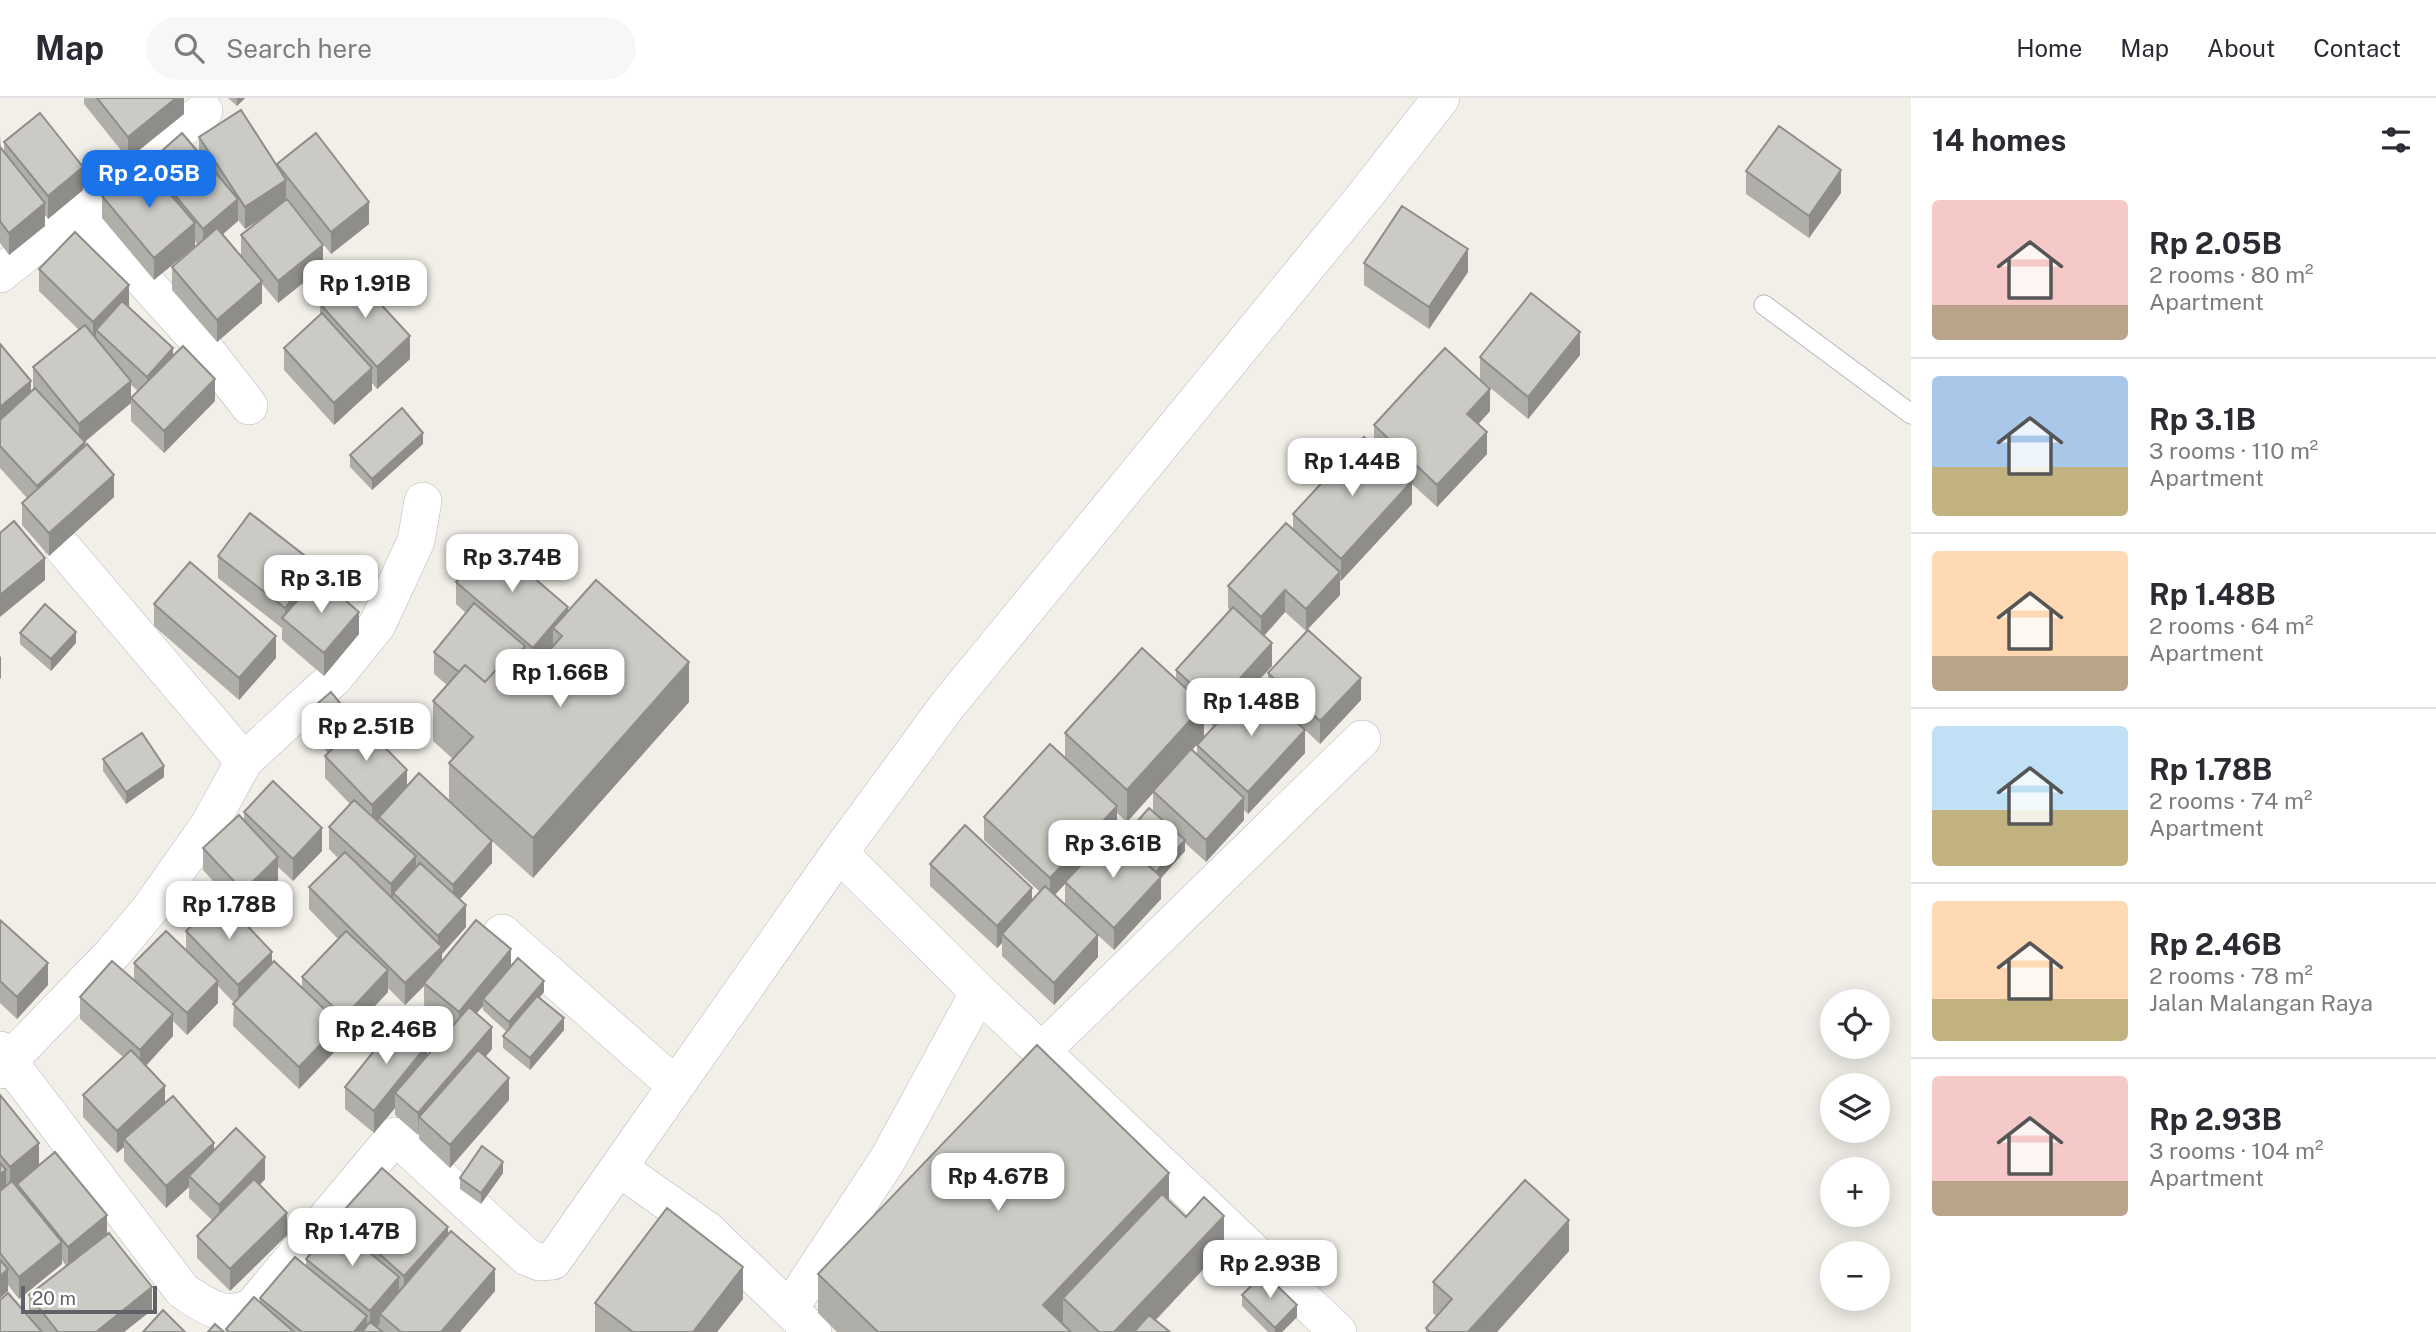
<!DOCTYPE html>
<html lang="en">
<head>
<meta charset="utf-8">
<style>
  body { margin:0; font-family:"Public Sans",sans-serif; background:#f7f7f7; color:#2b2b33; height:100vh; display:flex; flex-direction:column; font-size:26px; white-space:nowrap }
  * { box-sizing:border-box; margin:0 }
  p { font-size:23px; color:#7c7c81 }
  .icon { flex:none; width:38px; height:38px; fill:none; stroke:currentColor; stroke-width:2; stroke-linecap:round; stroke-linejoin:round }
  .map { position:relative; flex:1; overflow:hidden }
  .side { display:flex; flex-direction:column; background:#fff; width:525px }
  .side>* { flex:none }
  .buttons { position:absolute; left:1820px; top:891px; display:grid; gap:14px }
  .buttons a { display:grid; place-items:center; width:70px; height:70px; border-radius:50%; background:#fff; box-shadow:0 4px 18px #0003; font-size:35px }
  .scale { position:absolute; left:21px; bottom:18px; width:136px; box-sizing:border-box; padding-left:7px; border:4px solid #5f6368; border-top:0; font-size:19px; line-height:24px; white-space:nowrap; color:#5f6368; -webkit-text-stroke:5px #fff; paint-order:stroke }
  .price { position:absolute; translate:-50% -60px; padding:0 16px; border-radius:14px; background:#fff; color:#222; font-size:23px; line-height:46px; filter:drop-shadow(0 2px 4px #0008) }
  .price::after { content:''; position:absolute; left:50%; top:42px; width:21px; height:16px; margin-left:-10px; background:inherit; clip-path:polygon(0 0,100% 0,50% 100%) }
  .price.current { background:#1a73e8; color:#fff }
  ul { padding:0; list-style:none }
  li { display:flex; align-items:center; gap:21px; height:175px; padding:0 21px }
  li+li { border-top:2px solid #e1e1e2 }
  li span { display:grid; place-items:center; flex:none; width:196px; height:140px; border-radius:7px; color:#555 }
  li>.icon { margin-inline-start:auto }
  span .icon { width:84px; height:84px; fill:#fffc; stroke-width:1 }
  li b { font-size:30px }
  h2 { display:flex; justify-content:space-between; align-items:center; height:84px; padding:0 21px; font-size:30px }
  header { display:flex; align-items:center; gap:42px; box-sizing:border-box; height:98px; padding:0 35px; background:#fff; border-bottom:2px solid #e1e1e2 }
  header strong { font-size:33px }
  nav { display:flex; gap:38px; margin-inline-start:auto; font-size:24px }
  .search { width:490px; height:63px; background:#f7f7f7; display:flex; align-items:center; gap:18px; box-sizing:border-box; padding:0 24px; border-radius:38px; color:#7c7c81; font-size:26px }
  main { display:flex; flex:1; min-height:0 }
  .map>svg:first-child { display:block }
</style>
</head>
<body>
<header>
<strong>Map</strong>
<div class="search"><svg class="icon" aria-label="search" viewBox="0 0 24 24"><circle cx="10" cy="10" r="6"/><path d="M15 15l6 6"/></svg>Search here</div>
<nav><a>Home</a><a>Map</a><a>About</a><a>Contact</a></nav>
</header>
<main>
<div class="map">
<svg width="1911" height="1234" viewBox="0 0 1911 1234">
  <rect width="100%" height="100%" fill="#f1efe8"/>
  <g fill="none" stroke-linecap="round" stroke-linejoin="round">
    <g stroke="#b5b8bc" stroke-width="21">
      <path id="lane" d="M1764,207l147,109"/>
    </g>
    <g stroke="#b5b8bc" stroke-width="38">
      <path id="street" d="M79,110l122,136 48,62
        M0,176l204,-163
        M64,451l180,212
        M839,755l140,139 359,340
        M502,835l173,152
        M0,952l183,241c25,16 41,29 69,16l143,-171 132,121 12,5 14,-1 286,-408 108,-147 416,-508 78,-100
        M1042,953l320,-312
        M0,972l113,-117 36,-43 60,-85 35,-64 90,-83 43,-53 39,-84 7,-40
        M619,1070l88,62 106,102
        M790,1210l98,-149 91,-167"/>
    </g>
    <use href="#lane" stroke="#fff" stroke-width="19"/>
    <use href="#street" stroke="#fff" stroke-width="37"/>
  </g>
  <path fill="#afaea9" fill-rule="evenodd" d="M84,0h100v16l-56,45 -44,-55z
    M228,0h17l-8,8z
    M0,36l1,15 3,3v-10l79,48 -35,29 -3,-4v11l-36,29 -9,-12z
    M199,39l78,30v-3l92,60 -38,30 -45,-57v2l37,68 -45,36 -16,-19v19l-45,39 -45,-52v-23l26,-22 -3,-4v5l-41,34 -52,-62v-22l46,-28v-5l51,-11zM266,117l-25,20v22l-19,-22 16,-14v-1l7,9z
    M1746,73l95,22 -32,45 -63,-44z
    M1364,165l104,9 -39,57 -65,-44z
    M39,171l90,38 86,94 -51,52 -33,-32v-23l7,-7 -7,-6v18l-46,39v4l29,51 -65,59 -27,-31v-22l5,-5 -27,-30v-124l31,47 2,-2v-22l46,-37 -40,-39z
    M320,206l90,55 -33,30 -5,-6v7l-38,35 -50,-55v-22l36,-33z
    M1580,257l-52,64 -46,-38 8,30 -12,13 9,30 -50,53 -25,-23v20l-71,77 -1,-1v15l-34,36 -21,-19 -21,24 8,30 -17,18 50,69 -57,61 -4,-4v10l-38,42 -21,-19v8l-24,27v21l-47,51 -49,-45v-21l-10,11 43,62 -44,48 -52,-49v-13l-5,5 -67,-62v-22l102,37 8,-9 -56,-52v-23l81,-59v-25l111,-54v-9l54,-60 -2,-2v-22l65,-57v-15l81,-68v-21l106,-46v-22zM1204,620l10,9 -17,18v10l-5,-5zM1153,695v18l-32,29 -8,-8 4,-4v-15l10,9z
    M423,346l-51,46 -22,-23v-12z
    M218,458l100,21 41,57 -35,42 -42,-36v-12l-64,-50z
    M456,484l112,29 121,91 -156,176 -41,-37v22l-33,36 7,28 -24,27v8l69,3 33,27 -5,6 25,32 -34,40 -27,-22v-12l4,-4 -24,-22v-4l-7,7 16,36 -7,8 24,43 -59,68 -31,-29v-5l-1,1 -23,-20v-7l-21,25 -29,-24v-22l82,-31 24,-28 -27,-23v-19l-19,19 -17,-17v4l-44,47 -4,-4v11l-41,43 -66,-63 1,-23 -16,-17v17l-31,32 -14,-14v15l-27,30 19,37 49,47 51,29 -5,6 27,50 -57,56 -33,-33v-22l15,-16 -23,-22v-11l-23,21 -42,-47v-14l-7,6 -34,-36v-22l40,-38 -43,-38v-22l54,-17v-17l52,-13v-19l86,32 30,25v-11l36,-38 -29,-30v-22l29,-29 -9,-9v-22l21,-23 -25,-26v-22l3,-3 -24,-27v-11l103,71 42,15v-38l4,-4 -20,-18v-40l14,-16 -13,-11v-22l32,-39 -10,-9zM525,565l8,6 -17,19 -4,-4 13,-16z
    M154,506l122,54 -37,42 -85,-74z
    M20,535l56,10 -25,28 -31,-27z
    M1268,575l93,27 -41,44 -52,-49z
    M103,661l61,18 -38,27 -23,-33z
    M244,714l78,39 -29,30 -15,-14v13l-35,34 -40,-44v-22l41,-28z
    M0,822l48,65 -31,34 -17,-16z
    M0,997l39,70 68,69 45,76 -28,22h-124l29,-14v-23l37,-29 -4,-6v4l-43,35 -11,-14v6l-8,7z
    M503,1075l-22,31 -21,-15v-11z
    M1169,1102l17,17 38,30 -68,73 14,12h-333l-19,-19v-39z
    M338,1119l110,17 47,57 -35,41h-234v-3l34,-26v-5l46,-32v-7l32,-32z
    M1569,1153l-72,81h-71v-4l10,-12 -3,-3v-31z
    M1242,1197l55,22 -15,15h-14l-26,-26z
    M743,1201l-26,33h-122v-29z"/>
  <path fill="#8f8d8a" d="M176,0h8v16l-56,45v-22z
    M237,0h8l-8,8z
    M83,69v23l-35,29v-23z
    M1841,72v23l-32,45v-22z
    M286,82v22l-41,27v-22z
    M238,101v22l-35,30v-22z
    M369,104v22l-38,30v-22z
    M45,105v23l-36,29v-22z
    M195,125v23l-41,34v-22z
    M323,147v22l-45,36v-22z
    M1468,151v23l-39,57v-22z
    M262,183v22l-45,39v-22z
    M129,187v22l-33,23v11l-3,3v-22z
    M1580,234v23l-52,64v-22z
    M410,238v23l-33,30v-22z
    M173,250v22l-26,29v-22z
    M372,270v22l-38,35v-22z
    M215,281v22l-51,52v-22z
    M31,283v23l-31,25v-22z
    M131,283v22l-52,43v-22z
    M1490,291v22l-23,26v-23z
    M1487,334v22l-50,53v-22z
    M423,335v11l-51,46v-11z
    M85,344v23l-48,43v-22z
    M114,377v22l-65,59v-23z
    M1412,383v23l-71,77v-22z
    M45,460v22l-45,37v-22z
    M318,468v22l-33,33v-13z
    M1340,474v23l-34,36v-22z
    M1285,492v22l-24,27v-22z
    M568,509v22l-15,-1v19l-20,23v-22z
    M359,514v22l-35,42v-23z
    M76,534v11l-25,28v-12z
    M276,538v22l-37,42v-22z
    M1272,545v23l-57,62v-22z
    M525,548v22l-40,48v-22z
    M1,558v22l-1,1v-22z
    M689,564v40l-156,176v-40z
    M1361,580v22l-41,44v-23z
    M1204,607v32l-50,55 -1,-1v2l-26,29v-32z
    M1305,632v23l-57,61v-22z
    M164,668v11l-38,27v-12z
    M407,672v22l-28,25v3l-7,7v-22z
    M1244,700v22l-38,42v-22z
    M1117,708v22l-67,72v-22z
    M322,730v23l-29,30v-22z
    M1185,742v11l-24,27v21l-47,51v-22l41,-55z
    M492,743v22l-39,44v-22z
    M416,758v22l-23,15v12l-2,1v-22z
    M278,759v23l-35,34v-23z
    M1032,790v22l-30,24v9l-5,5v-22z
    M466,807v22l-24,27v15l-18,14v3l-19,19v-22l33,-33v-14z
    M1098,837v22l-44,48v-22z
    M511,851v22l-28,28v7l-24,28v-22z
    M272,854v22l-34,33v-22z
    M48,865v22l-31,34v-22z
    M388,872v22l-44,47v-22z
    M218,883v22l-31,32v-22z
    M544,883v11l-35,42v-12z
    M173,916v22l-33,36v-22z
    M564,920v12l-34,40v-12z
    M340,926v22l-41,43v-22z
    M492,929v22l-65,76 -8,-8 -1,18v-22z
    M427,947v22l-32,26v15l-21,25v-22z
    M509,980v22l-59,68v-23z
    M165,988v22l-41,31v8l-7,6v-22z
    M39,1045v22l-29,24v-22z
    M214,1045v22l-25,11v11l-23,21v-22z
    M265,1059v22l-46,48v-22z
    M503,1064v11l-22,31v-11z
    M6,1072v22l-6,5v-23z
    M1169,1075v40l-106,85v26l-20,-19z
    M287,1115v22l-57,56v-22z
    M107,1117v22l-39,32v-22z
    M1224,1118v31l-80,85h-30z
    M1569,1122v31l-72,81h-29z
    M448,1129v22l-44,49v-22z
    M62,1144v22l-43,35v-22z
    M743,1169v32l-26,33h-24z
    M8,1171v22l-8,7v-22z
    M495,1171v22l-35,41h-19z
    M399,1179v22l-19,15v9l-8,9h-2v-21z
    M152,1189v23l-28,22h-28z
    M1297,1207v12l-15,15h-7v-4z
    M367,1218v16h-13z"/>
  <path fill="#cccac5" stroke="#8f8d8a" stroke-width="2" d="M97,0h79l-48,39z
    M241,12l45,70 -41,27 -46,-70z
    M40,15l43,54 -35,29 -44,-54z
    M1779,28l62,44 -32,46 -63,-45z
    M182,35l56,66 -35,30 -55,-66z
    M316,35l53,69 -38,30 -54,-68z
    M0,49l45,56 -36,30 -9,-12z
    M143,64l52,61 -41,35 -52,-62z
    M287,101l36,46 -45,36 -37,-46z
    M1402,108l66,43 -39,58 -65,-44z
    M217,130l45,53 -45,39 -45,-53z
    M75,134l54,53 -36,37 -54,-53z
    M353,176l57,62 -33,31 -57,-63z
    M1531,195l49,39 -52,65 -48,-40z
    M122,203l51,47 -26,29 -51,-47z
    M322,215l50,55 -38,35 -50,-55z
    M85,227l46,56 -52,43 -46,-57z
    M0,246l31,37 -31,26z
    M183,248l32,33 -51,52 -33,-33z
    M1445,250l45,41 -23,25 20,18 -50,53 -63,-60z
    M35,290l50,54 -48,44 -37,-40v-26z
    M402,310l21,25 -51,46 -22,-24z
    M1364,339l48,44 -71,78 -48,-45z
    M87,346l27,31 -65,58 -27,-30z
    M250,415l68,53 -33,42 -67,-52z
    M14,423l31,37 -45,37v-62z
    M1286,425l54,49 -34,37 -21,-19 -24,27 -33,-31z
    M491,443l77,66 -35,41 -77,-66z
    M190,464l86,74 -37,42 -85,-74z
    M318,479l41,35 -35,41 -42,-35z
    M596,482l93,82 -156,176 -84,-75 24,-26 -40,-36 32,-36 20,17 11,-12 20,18 46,-52 -9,-8z
    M474,505l51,43 -24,29 -5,-5 -11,12 -20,-17 -6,7 -25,-20z
    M45,506l31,28 -25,27 -31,-26z
    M1233,509l39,36 -57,63 -39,-36z
    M1308,532l53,48 -41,43 -52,-48z
    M1142,550l62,57 -77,85 -62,-57z
    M1254,585l51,47 -57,62 -51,-47z
    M331,594l26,32 -25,23 -28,-32z
    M360,624l47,48 -35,35 -47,-49z
    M142,635l22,33 -38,26 -23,-33z
    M1050,646l67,62 -67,72 -66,-61z
    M1191,651l53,49 -38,42 -53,-49z
    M419,675l73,68 -39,44 -74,-68z
    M273,683l49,47 -29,31 -49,-47z
    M354,702l62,56 -25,28 -62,-57z
    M1149,710l36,32 -29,32 -35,-32z
    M239,717l39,42 -35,34 -40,-43z
    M965,727l67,63 -35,38 -67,-62z
    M1112,734l49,45 -47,51 -49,-46z
    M345,754l97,95 -37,36 -96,-96z
    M420,765l46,42 -28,31 -45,-43z
    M1045,788l53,49 -44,48 -52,-49z
    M221,800l51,54 -34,33 -52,-54z
    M0,822l48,43 -31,34 -17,-16z
    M476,822l35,29 -52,63 -35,-29z
    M166,833l52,50 -31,32 -53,-50z
    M346,833l42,39 -44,47 -42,-40z
    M518,860l26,23 -35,41 -26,-23z
    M112,863l61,53 -33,36 -60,-53z
    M274,863l66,63 -41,43 -66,-63z
    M537,898l27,22 -34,40 -27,-22z
    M469,909l23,20 -74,86 -23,-20z
    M398,923l29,24 -53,66 -29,-24z
    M1037,947l132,128 -126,132 28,27h-193l-60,-58z
    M131,952l34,36 -48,45 -34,-36z
    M478,952l31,28 -59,67 -31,-28z
    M0,997l39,48 -29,24 -10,-12z
    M173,998l41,47 -48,43 -42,-47z
    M236,1030l29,29 -46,48 -30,-29z
    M482,1048l21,16 -22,31 -21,-15z
    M55,1054l52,63 -39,32 -51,-63z
    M0,1065l6,7 -6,4z
    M382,1070l66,59 -44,49 -66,-59z
    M254,1081l33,34 -57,56 -33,-33z
    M1525,1082l44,40 -101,112h-38l-4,-4 26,-29 -19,-17z
    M12,1083l50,61 -43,35 -19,-24v-62z
    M1162,1096l24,23 18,-20 20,19 -110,116h-15l-36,-34z
    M667,1110l76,59 -50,65h-60l-38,-29z
    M335,1126l64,53 -29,34 -64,-52z
    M451,1133l44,38 -54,63h-40l-21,-18z
    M109,1135l43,54 -56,45h-38l-29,-37z
    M295,1159l72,59 -13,16h-52l-42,-34z
    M0,1162l8,9 -8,7z
    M1264,1175l33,32 -22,23 -33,-33z
    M8,1195l34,39h-42v-32z
    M254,1199l40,35h-65l-3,-3z
    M163,1212l22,22h-42z
    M1149,1217l21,17h-36z
    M370,1224l13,10h-21z
    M215,1226l9,8h-16z"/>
</svg>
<div class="buttons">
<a><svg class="icon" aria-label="locate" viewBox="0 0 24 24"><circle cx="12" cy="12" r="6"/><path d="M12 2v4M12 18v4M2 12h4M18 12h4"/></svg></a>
<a><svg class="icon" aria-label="layers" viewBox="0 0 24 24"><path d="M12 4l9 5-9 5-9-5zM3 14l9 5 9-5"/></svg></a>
<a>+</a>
<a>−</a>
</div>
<div class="scale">20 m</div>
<b class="price current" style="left:149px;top:112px">Rp 2.05B</b>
<b class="price" style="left:365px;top:222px">Rp 1.91B</b>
<b class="price" style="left:1352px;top:400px">Rp 1.44B</b>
<b class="price" style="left:512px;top:496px">Rp 3.74B</b>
<b class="price" style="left:321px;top:517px">Rp 3.1B</b>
<b class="price" style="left:560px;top:611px">Rp 1.66B</b>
<b class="price" style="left:1251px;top:640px">Rp 1.48B</b>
<b class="price" style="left:366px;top:665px">Rp 2.51B</b>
<b class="price" style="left:1113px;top:782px">Rp 3.61B</b>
<b class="price" style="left:229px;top:843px">Rp 1.78B</b>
<b class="price" style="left:386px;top:968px">Rp 2.46B</b>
<b class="price" style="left:998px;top:1115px">Rp 4.67B</b>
<b class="price" style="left:352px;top:1170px">Rp 1.47B</b>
<b class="price" style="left:1270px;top:1202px">Rp 2.93B</b>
</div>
<section class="side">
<h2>14 homes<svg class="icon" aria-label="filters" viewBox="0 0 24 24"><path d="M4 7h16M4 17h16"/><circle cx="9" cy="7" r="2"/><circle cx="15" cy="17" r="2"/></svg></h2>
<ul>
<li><span style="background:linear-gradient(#f6c9c9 75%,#b9a48a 0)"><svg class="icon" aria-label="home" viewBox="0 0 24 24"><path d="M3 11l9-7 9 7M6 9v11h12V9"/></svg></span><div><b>Rp 2.05B</b><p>2 rooms · 80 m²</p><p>Apartment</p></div></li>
<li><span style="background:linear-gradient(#a9c7e8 65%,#c2b280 0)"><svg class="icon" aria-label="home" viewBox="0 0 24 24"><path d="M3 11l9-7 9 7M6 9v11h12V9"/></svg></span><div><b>Rp 3.1B</b><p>3 rooms · 110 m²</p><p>Apartment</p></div></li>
<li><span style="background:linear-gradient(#ffd9b3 75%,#b9a48a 0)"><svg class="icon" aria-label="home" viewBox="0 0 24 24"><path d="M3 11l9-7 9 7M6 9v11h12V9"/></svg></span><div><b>Rp 1.48B</b><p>2 rooms · 64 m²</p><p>Apartment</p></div></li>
<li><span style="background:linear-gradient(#bfe0f5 60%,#c2b280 0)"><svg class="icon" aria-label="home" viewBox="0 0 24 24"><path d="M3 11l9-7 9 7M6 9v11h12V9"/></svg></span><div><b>Rp 1.78B</b><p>2 rooms · 74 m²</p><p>Apartment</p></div></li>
<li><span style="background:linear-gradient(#ffd9b3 70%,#c2b280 0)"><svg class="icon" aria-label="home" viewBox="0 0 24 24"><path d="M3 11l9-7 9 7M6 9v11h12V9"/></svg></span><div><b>Rp 2.46B</b><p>2 rooms · 78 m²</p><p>Jalan Malangan Raya</p></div></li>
<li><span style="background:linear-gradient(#f6c9c9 75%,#b9a48a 0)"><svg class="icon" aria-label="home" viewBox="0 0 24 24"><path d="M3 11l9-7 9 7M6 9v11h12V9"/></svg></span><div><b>Rp 2.93B</b><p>3 rooms · 104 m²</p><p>Apartment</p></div></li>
</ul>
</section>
</main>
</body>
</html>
